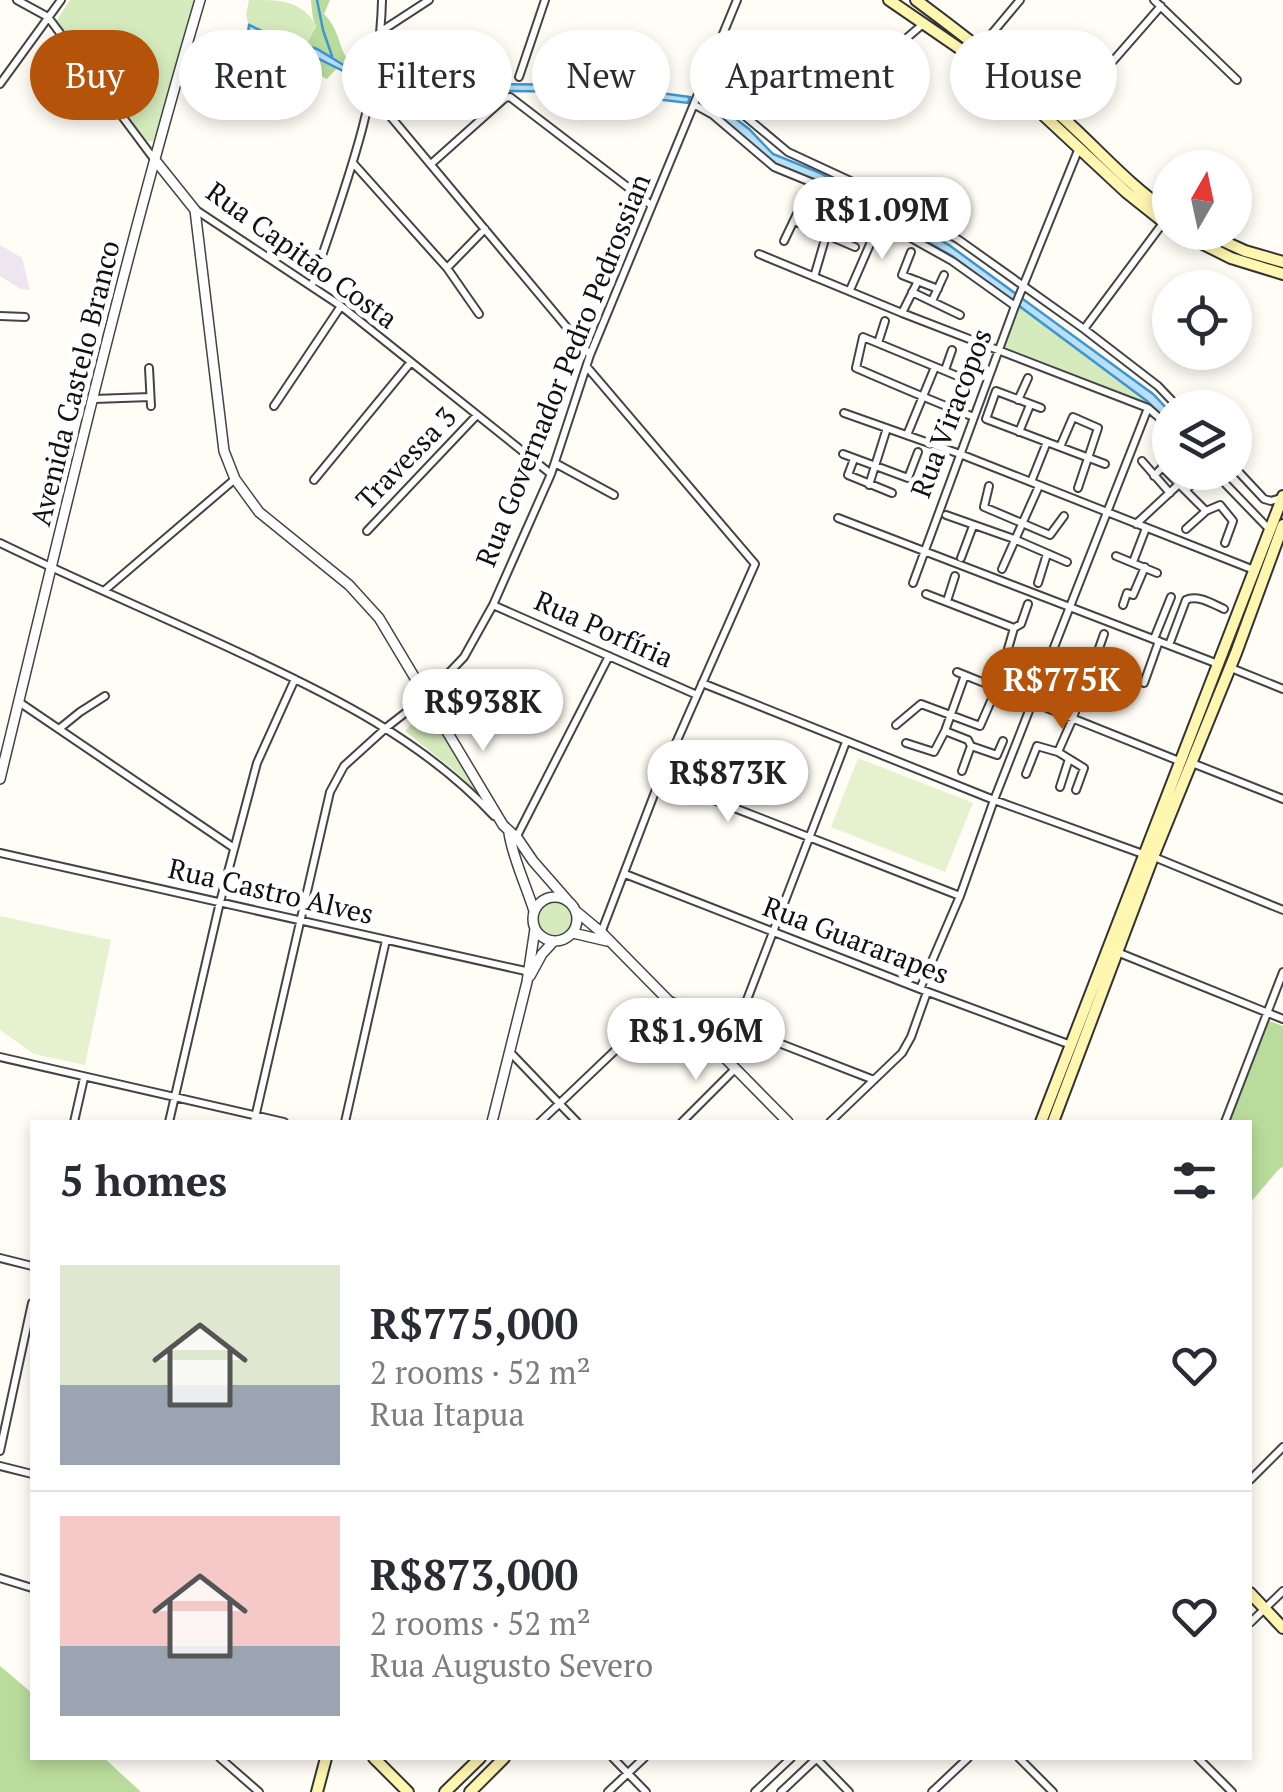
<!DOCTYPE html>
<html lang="en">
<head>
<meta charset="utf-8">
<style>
  body { margin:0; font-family:"PT Serif",serif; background:#f7f7f7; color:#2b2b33; height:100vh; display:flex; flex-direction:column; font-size:38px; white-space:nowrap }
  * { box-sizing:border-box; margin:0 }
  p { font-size:32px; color:#7c7c81 }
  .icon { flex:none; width:55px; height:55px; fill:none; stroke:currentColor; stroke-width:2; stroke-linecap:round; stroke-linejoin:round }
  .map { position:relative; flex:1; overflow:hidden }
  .side { position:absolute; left:30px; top:1120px; width:1222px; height:640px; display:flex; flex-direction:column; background:#fff; border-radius:0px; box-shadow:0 5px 15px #0003 }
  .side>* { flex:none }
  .banner { position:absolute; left:30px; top:30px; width:1225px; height:90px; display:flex; gap:20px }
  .needle { width:65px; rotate:9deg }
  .buttons { position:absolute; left:1152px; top:150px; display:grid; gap:20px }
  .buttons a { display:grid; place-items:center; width:100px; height:100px; border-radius:50%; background:#fff; box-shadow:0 5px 15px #0003; font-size:50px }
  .price { position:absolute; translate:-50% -85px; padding:0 22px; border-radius:35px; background:#fff; color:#222; font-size:32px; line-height:65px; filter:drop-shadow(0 2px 5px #0008) }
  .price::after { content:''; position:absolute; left:50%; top:60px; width:30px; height:22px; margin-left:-15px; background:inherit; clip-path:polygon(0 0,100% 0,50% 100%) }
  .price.current { background:#b45309; color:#fff }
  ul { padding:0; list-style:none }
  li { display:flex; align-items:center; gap:30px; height:250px; padding:0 30px }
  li+li { border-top:2px solid #e1e1e2 }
  li span { display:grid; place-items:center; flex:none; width:280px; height:200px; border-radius:0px; color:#555 }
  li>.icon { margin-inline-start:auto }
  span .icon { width:120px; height:120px; fill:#fffc; stroke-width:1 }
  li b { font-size:42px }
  h2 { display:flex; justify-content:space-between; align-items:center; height:120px; padding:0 30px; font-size:42px }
  .chip { padding:0 35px; border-radius:45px; background:#fff; box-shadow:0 5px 15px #0003; font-size:35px; line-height:90px }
  .chip.current { background:#b45309; color:#fff }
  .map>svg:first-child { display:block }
</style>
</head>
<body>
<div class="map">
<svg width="1283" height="1792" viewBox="0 0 1283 1792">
  <rect width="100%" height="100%" fill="#fffdf5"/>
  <path fill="#eee6ef" d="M0,245l22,13 8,32 -9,-1 -21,-13z"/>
  <path fill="#d5ebbd" d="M70,0h126l-40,141h-9l-92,-118z
    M249,0c31,0 52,0 67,25l-10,20 -33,-9 -24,-11 -3,-10z
    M1019,306l128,95 23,23 -25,-20 -142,-57z
    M428,707l50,86 -22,-21 -51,-41z
    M538 920a18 18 0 1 1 36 0a18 18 0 1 1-36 0Z"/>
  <path fill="#b9dc9c" d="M311,0h19l-6,14c22,22 9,42 41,60v4l-25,-17 -34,-16 10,-19 -3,-7z
    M288,47l50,20 -11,12 -50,-26z
    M1269,1021l14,5v141l-4,2 -29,34v-81h-21z
    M0,1666l32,27v65h72l37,34h-141z"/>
  <path fill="#e6f2cf" d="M858,758l115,45 -28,69 -114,-45z
    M0,916l111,24 -26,125 -51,-11 -34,-24z"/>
  <path fill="#b9e0f7" stroke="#3f96cf" stroke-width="2.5" d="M249,25l24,11 44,13 48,29 -2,3 -52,-26 -63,-22z
    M394,81l68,3 139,1 89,12 -2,6 -91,-11 -203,-2z
    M706,96l43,33 24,25 47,19 129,72 204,149 17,18v12l-23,-23 -195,-145 -125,-70 -52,-21 -62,-52 -14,-9 3,-6z"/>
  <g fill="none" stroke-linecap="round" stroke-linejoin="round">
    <path stroke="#3f96cf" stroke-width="2.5" d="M317,0l6,30 9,26
      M364,79l31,6"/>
    <g stroke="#444" stroke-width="10">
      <path id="minor" d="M17,0l31,17 106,142
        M1154,0l83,80
        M383,30l46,-30
        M979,49l41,-49
        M873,67l50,-43
        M519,77l26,-77
        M704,82l84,70 95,44 76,44 125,89 74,57 21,22
        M0,84l61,-84
        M370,92l220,263
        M695,105l18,10 61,52 39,16 139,78 63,45
        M1064,117l97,-111
        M353,163l94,105 32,46
        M431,164l74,-66 5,-1 141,108
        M196,210l145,96 210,168
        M794,221l61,26
        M784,241l22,-46
        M911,252l-9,23 36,14
        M759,254l143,59 246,95 22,19
        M447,268l38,-39
        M814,277l12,-41 12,-24
        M312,285c31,-92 68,-187 70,-285
        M850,290l31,-71
        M912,292l48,23
        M932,301l12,-26
        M902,313l16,-32
        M0,316l25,1
        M1084,329l79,-106
        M878,343l7,-22
        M587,367l168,197 -95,215 -59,154
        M149,368l2,38
        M945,370l7,-20
        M94,399l56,-2
        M1018,400l10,-22
        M274,406l67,-100
        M1041,408l-45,-17 -10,28 119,45
        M955,410l12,-30 -104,-43 -7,31c39,17 78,34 118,49
        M844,413l116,41 294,116
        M1019,432l11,-27
        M907,435l28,-68
        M1060,447l13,-30 25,11 -20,60
        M843,454l65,24 10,-26
        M854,459l-6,16 44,18
        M1142,461l28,32
        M555,463l59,32
        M1162,467l44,44 -20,18
        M1235,468l29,31 7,2 10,-3
        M1214,472l55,57
        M1154,476l16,-17
        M314,480l97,-118
        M1031,482l16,-40
        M869,485l18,-57
        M989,486l-5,21 66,28 14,-19
        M1186,490l11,-11
        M1206,511l14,-6 13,16 -8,22
        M946,515l68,24 53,23
        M838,518l380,146
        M1136,524l43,-40
        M367,531l110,-116
        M0,543c78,38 159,72 238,109 93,43 185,88 256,164
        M1116,556l41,17
        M961,558l12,-32
        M1133,562l13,-34
        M1002,569l37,-83
        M913,583l102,-277 64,-158
        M1038,583l9,-29
        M105,590l130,-111
        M926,594l88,34 -17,59
        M947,601l8,-25
        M493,605l204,90
        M1123,605l4,-12 6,2 12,-28
        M1014,628l7,-4 7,-20
        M1154,639l17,-42
        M1169,645l17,-45c11,-6 27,4 38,9
        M1008,651l24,8
        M1078,652l-9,24 47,17 11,-28 -30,-11 7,-20
        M1231,668l52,21
        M957,672l222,89
        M702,683l292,117 149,54
        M1144,683l15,-42
        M1099,687l10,-29
        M19,702l215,146
        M896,725l25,-21 59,22 11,-25
        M59,729l21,-17 25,-16
        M945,731l23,9 3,6 -9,25
        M906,743l28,9 11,-21 20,-56
        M971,746l26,9 6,-14
        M1058,752l15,-34 12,-36
        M1192,763l91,36
        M1026,774l11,-28 21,6 26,16 -8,22
        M660,779l300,117
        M1060,787l9,-28
        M515,840l94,-184
        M0,853l530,119
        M1154,857l129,53
        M625,874l295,115 151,56
        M1117,952l166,67
        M920,989l40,-93 34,-96 154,-392
        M510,1052l67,70
        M0,1057l284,65
        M725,1057l121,-315
        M74,1122l10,-44
        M169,1122l51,-220 37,-139 38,-84
        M254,1122l76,-330 14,-26 43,-39 40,-31 37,-39 29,-52 58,-131 39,-119 147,-355
        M345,1122l41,-182
        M540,1122l128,-122 206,80
        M682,1122l53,-53
        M830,1122l72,-69 9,-16 16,-45
        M1225,1122l58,-150
        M0,1258l32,8
        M0,1451l32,-148
        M0,1466l32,8
        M1250,1480l33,-33
        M0,1578l32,10
        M1250,1623l33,-32
        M220,1758l39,34
        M613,1758l33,34
        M816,1758l33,34
        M1019,1758l34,34
        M1198,1758l34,34
        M608,1792l36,-34
        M755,1792l36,-34
        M781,1792l36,-34
        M932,1792l36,-34"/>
    </g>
    <g stroke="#444" stroke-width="12">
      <path id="tertiary" d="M155,160l40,50 29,241 11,28 24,33 90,73 30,33 124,207 15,14 15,22 35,40
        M0,779c63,-260 124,-522 200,-779
        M509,833c4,26 17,52 25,78
        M533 919a22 22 0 1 1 44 0a22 22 0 1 1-44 0Z
        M577,912l24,20 187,190
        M573,933l34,8
        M530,976l12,-22 12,-13
        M492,1122l35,-140 8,-53"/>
    </g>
    <g stroke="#333" stroke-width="14">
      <path id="secondary" d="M889,0l83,57 52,40 102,95 44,35
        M916,0c50,37 98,75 145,116 36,32 68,70 109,97
        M1179,232l52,26 52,16
        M1203,232l42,19 38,11
        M1041,1122l242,-626
        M1053,1122l100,-265 83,-204 47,-128
        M1250,1593l33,35
        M374,1758l34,34
        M317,1792l9,-34
        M445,1792l35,-34
        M470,1792l34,-34"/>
    </g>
    <use href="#minor" stroke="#fff" stroke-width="6"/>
    <use href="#tertiary" stroke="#fff" stroke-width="9"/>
    <use href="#secondary" stroke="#fff6b0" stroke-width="10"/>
  </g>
  <g text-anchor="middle" stroke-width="10" stroke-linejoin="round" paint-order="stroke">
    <g font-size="28" fill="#111" stroke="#fff">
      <text transform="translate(302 255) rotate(36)" y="10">Rua Capitão Costa</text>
      <text transform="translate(563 370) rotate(-68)" y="10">Rua Governador Pedro Pedrossian</text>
      <text transform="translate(75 383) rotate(-76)" y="10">Avenida Castelo Branco</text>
      <text transform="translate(951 413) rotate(-69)" y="10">Rua Viracopos</text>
      <text transform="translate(406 458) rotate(-46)" y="10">Travessa 3</text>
      <text transform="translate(604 629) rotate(24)" y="10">Rua Porfíria</text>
      <text transform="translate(271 891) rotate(13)" y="10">Rua Castro Alves</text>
      <text transform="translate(856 940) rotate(21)" y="10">Rua Guararapes</text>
    </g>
  </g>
</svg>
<div class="buttons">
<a><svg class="needle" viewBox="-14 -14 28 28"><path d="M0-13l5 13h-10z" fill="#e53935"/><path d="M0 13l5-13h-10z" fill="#7c7c81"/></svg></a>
<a><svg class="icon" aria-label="locate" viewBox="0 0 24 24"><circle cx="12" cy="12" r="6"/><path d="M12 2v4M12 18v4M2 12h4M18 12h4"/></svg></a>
<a><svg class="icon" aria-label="layers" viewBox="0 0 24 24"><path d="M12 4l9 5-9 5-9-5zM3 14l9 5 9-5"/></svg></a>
</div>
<b class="price" style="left:882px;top:262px">R$1.09M</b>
<b class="price current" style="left:1062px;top:732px">R$775K</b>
<b class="price" style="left:483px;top:754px">R$938K</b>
<b class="price" style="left:728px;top:825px">R$873K</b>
<b class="price" style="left:696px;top:1083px">R$1.96M</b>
<div class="banner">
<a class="chip current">Buy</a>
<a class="chip">Rent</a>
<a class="chip">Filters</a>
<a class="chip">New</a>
<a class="chip">Apartment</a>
<a class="chip">House</a>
</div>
<section class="side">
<h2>5 homes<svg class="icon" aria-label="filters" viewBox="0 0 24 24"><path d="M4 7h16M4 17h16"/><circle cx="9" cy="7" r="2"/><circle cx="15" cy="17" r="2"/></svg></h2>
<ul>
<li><span style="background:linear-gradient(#dfe7d0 60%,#9aa5b1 0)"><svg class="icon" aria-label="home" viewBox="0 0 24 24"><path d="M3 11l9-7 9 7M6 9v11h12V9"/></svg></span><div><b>R$775,000</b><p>2 rooms · 52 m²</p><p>Rua Itapua</p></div><svg class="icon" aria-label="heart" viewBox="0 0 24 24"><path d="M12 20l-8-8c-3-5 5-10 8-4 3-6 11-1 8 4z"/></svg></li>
<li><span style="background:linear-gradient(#f6c9c9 65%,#9aa5b1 0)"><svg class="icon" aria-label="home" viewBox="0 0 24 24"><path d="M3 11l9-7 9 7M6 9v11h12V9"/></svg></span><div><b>R$873,000</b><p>2 rooms · 52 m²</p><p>Rua Augusto Severo</p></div><svg class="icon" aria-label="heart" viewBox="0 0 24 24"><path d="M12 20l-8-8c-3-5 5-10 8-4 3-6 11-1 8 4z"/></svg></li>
</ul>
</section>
</div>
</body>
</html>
